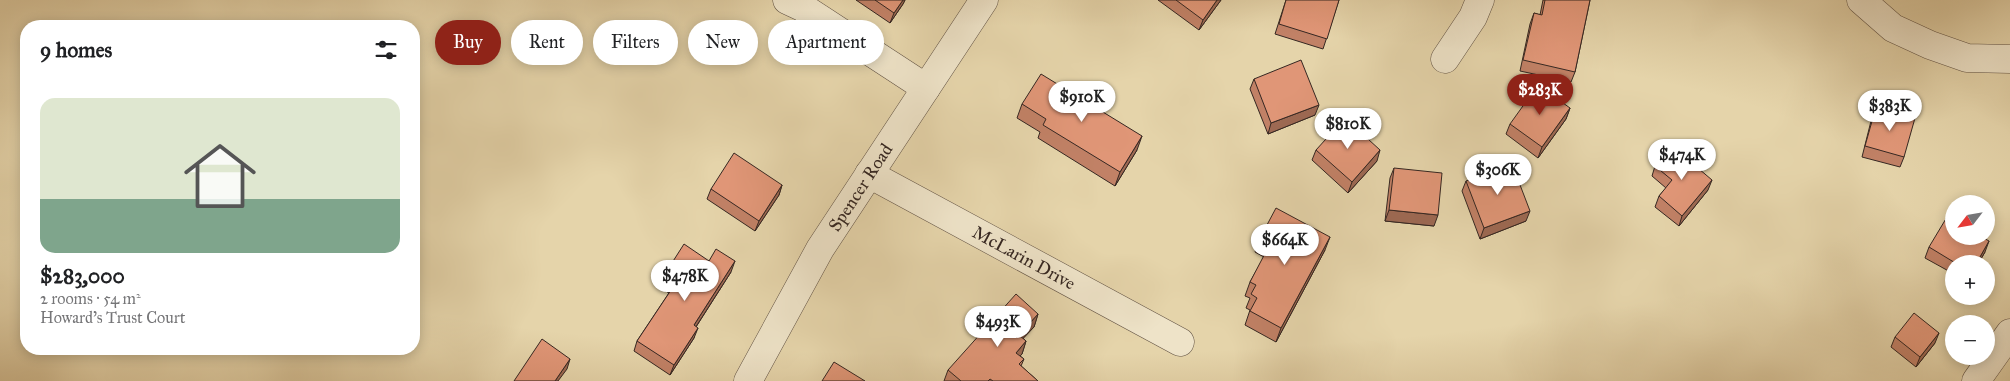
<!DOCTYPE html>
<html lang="en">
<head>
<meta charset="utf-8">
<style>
  body { margin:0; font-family:"IM FELL Great Primer",serif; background:#f6f6f6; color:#202124; height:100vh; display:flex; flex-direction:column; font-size:19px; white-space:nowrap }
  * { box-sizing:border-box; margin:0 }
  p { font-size:16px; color:#757577 }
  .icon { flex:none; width:28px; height:28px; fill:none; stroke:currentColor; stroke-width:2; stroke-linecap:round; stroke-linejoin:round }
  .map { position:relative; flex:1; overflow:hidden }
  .side { position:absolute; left:20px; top:20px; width:400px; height:335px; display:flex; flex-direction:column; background:#fff; border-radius:20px; box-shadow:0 2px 12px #0003 }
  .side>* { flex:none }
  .hud { position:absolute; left:435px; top:20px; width:475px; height:45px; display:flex; gap:10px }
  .needle { width:32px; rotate:239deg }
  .buttons { position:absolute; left:1945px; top:195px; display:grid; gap:10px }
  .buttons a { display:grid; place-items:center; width:50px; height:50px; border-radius:50%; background:#fff; box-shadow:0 2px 12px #0003; font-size:25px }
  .price { position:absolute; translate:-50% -42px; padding:0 11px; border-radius:18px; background:#fff; color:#222; font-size:16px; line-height:32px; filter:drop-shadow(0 1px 2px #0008) }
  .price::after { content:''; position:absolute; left:50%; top:30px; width:15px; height:11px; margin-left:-8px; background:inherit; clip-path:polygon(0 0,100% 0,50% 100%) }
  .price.on { background:#8f2418; color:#fff }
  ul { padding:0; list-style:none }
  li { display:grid; align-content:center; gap:10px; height:265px; padding:0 20px }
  li span { display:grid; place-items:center; height:155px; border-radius:15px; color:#555 }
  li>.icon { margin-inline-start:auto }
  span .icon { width:90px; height:90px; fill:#fffc; stroke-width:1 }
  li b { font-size:21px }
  h2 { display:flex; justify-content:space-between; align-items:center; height:60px; padding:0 20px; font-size:21px }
  .chip { padding:0 18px; border-radius:22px; background:#fff; box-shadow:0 2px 12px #0003; font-size:18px; line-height:45px }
  .chip.on { background:#8f2418; color:#fff }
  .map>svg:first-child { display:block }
</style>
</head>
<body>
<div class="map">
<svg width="2010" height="381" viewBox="0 0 2010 381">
  <rect width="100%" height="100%" fill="#e5d4aa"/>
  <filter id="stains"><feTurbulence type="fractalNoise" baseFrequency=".004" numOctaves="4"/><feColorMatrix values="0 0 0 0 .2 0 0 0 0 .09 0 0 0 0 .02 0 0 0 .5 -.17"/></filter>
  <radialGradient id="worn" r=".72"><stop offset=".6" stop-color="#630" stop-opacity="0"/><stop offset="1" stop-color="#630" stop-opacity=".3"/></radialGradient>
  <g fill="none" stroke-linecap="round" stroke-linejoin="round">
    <g stroke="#615244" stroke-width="29">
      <g id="minor">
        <path d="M787,0l15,7 124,81"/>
        <path d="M1861,0l32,28 37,17 37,13 43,1"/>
        <path d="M1445,59l28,-42 7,-17"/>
        <path id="s1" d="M869,174l311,168"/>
        <path id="s2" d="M748,381l72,-132 164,-249"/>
        <path d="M1976,381l34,-48"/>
      </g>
    </g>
    <use href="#minor" stroke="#eee3c8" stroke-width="28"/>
  </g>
  <path fill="#c18166" stroke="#352722" d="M856,0h49l-2,4 -13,19z
    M1158,0h63l-22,30z
    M1286,0h53l-16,49 -48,-15z
    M1543,0h47l-15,72 -4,10 -51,-11 10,-47 4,-11 6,2z
    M1254,79l61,36 -47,19 -18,-45z
    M1022,104l115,46 -22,36 -77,-48 2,-6 -23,-14z
    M1876,107l28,50 -4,10 -38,-10 10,-40z
    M1570,108l-4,11 -28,39 -32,-24 4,-10z
    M1316,150l61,11 -29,32 -36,-33z
    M1655,166l53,24 -29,36 -24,-19 4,-11 7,-8 -14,-12z
    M1394,168l40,58 -49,-5 5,-43z
    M1466,181l60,40 -46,18 -18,-48z
    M782,185l-3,10 -24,36 -48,-32 4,-10z
    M1260,238l65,12 -49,92 -31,-17 5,-15 -4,-2 4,-10 -5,-2 5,-14 14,-25 -9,-5z
    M1929,247l56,5 -7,12h-24v10l-29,-16z
    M709,261l22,11 -35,55 -2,11 -24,37 -36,-24 3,-10 32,-48 -10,-6 4,-10z
    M1038,314l-4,13 -11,11 3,3 -4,13 -2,2 4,3 -3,7 17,15h-94l4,-11z
    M1895,337l40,6 -19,24 -25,-20z"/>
  <path fill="#9d6953" stroke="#352722" d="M903,0h2l-2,4 -13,19 4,-10z
    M1217,0h4l-22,30 4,-10z
    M1319,105l-4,10 -47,19 3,-11z
    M1570,108l-4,11 -28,39 4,-11z
    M1142,136l-5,14 -22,36 5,-14z
    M1380,150l-3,11 -29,32 4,-11z
    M1712,180l-4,10 -29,36 3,-10z
    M782,185l-3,10 -24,36 4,-10z
    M1389,210l49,5 -4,11 -49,-5z
    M1530,211l-4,10 -46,18 4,-11z
    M1330,237l-5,13 -49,92 5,-14z
    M1989,241l-4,11 -7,12h-2z
    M735,261l-4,11 -41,64 4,-11z
    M1038,314l-4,13 -19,20 4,-12z
    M698,328l-4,10 -24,37 4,-10z
    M1939,333l-4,10 -19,24 4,-10z
    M1026,341l-4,13 -10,11 4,-12z
    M570,359l-3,10 -9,12h-3z"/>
  <path fill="#e09677" stroke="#352722" d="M875,0h28l-9,13z
    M1176,0h41l-14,20z
    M1286,0h53l-12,39 -48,-15z
    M1545,0h45l-15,72 -52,-12 11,-47 8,2z
    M1301,60l18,45 -48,18 -17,-44z
    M1041,74l101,62 -22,36 -77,-47 3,-6 -24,-15z
    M1538,85l32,23 -28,39 -32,-23z
    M1876,107l39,11 -11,39 -39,-11z
    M1345,118l35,32 -28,32 -36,-32z
    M1672,146l40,34 -30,36 -23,-20 13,-16 -17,-14z
    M734,153l48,32 -23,36 -48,-32z
    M1512,164l18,47 -46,17 -18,-47z
    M1394,168l48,5 -4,42 -49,-5z
    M1276,208l54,29 -49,91 -31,-17 7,-13 -6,-4 5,-9 -6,-3 20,-38 -10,-6z
    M1947,217l7,4v15h26l9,5 -13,23h-19l-28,-17z
    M684,244l25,17 7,-12 19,12 -41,64 4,3 -24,37 -37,-24 38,-57 -12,-7z
    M1016,294l22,20 -19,21 7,6 -10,12 8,6 -5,5 19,17h-45l-3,-2 -2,2h-27l-13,-11z
    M1914,313l25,20 -19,24 -25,-20z
    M542,339l28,20 -15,22h-41z
    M834,362l31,19h-43z"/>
  <g text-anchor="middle" stroke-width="5" stroke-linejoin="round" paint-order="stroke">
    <g font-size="18" fill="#352722" stroke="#eee3c8">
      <text dy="6" stroke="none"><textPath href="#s2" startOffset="224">Spencer Road</textPath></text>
      <text dy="6" stroke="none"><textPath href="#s1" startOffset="176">McLarin Drive</textPath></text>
    </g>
  </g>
  <rect width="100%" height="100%" filter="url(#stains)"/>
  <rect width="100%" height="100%" fill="url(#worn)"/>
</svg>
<div class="buttons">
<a><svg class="needle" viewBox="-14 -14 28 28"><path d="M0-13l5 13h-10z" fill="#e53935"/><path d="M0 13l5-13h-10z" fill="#757577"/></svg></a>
<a>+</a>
<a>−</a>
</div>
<b class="price on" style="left:1540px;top:116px">$283K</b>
<b class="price" style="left:1082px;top:123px">$910K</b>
<b class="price" style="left:1890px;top:132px">$383K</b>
<b class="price" style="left:1348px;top:150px">$810K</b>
<b class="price" style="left:1682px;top:181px">$474K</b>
<b class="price" style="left:1498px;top:196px">$306K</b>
<b class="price" style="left:1285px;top:266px">$664K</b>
<b class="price" style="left:685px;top:302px">$478K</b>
<b class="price" style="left:998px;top:348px">$493K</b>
<div class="hud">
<a class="chip on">Buy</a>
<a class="chip">Rent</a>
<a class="chip">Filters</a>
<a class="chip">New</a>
<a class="chip">Apartment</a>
</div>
<section class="side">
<h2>9 homes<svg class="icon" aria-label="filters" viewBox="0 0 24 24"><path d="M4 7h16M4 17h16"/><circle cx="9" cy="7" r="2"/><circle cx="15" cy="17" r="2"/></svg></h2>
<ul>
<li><span style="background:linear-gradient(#dfe7d0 65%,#7fa58c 0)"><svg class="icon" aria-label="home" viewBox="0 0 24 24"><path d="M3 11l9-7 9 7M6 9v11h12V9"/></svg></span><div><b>$283,000</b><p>2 rooms · 54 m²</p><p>Howard's Trust Court</p></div></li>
</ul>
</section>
</div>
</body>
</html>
